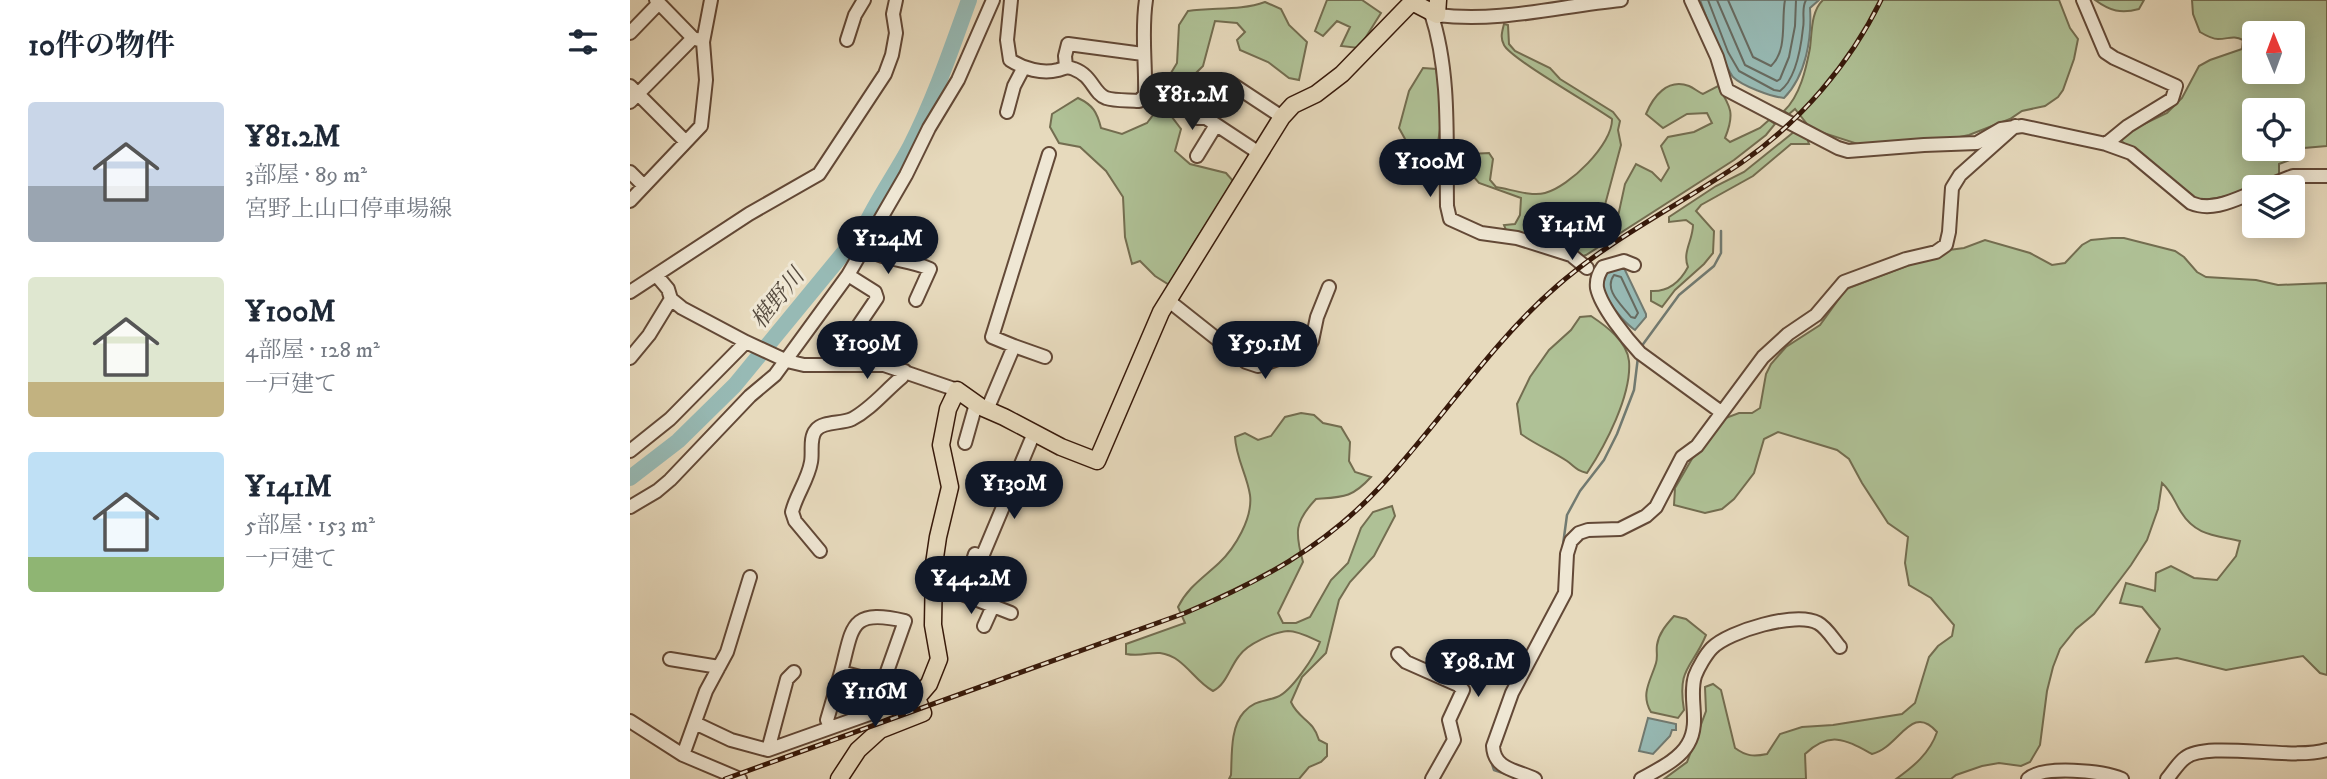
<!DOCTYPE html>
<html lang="ja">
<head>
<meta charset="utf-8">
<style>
  body { margin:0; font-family:"IM FELL DW Pica","Noto Serif JP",serif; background:#f6f6f7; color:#1f2937; height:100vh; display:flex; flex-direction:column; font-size:26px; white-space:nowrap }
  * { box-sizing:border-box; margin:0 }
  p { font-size:23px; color:#747a83 }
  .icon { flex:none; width:38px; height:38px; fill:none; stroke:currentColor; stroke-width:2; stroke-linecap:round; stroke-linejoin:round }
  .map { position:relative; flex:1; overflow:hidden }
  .drawer { display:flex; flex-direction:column; background:#fff; width:630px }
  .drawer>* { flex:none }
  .needle { width:46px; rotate:359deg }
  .buttons { position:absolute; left:1612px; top:21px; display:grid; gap:14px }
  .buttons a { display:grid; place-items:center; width:63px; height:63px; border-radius:7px; background:#fff; box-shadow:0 4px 18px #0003; font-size:35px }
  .price { position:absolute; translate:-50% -60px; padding:0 16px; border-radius:24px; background:#111827; color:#fff; font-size:23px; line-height:46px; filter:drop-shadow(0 2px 4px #0008) }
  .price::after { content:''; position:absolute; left:50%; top:42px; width:21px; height:16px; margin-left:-10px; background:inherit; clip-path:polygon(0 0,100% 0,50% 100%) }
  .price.active { background:#222; color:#fff }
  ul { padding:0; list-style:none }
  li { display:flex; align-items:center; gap:21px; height:175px; padding:0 28px }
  li span { display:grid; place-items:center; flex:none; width:196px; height:140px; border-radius:7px; color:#555 }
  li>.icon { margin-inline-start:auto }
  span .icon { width:84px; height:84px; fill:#fffc; stroke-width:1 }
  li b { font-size:30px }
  h2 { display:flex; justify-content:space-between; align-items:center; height:84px; padding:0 28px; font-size:30px }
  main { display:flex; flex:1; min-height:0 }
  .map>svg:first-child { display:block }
</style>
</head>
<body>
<main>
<section class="drawer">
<h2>10件の物件<svg class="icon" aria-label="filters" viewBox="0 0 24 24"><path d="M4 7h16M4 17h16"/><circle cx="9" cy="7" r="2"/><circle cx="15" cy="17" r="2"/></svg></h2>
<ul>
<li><span style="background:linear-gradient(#c9d6e8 60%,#9aa5b1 0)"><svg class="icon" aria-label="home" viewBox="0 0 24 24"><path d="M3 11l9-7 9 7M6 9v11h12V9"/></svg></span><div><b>¥81.2M</b><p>3部屋 · 89 m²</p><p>宮野上山口停車場線</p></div></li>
<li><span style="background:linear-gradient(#dfe7d0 75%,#c2b280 0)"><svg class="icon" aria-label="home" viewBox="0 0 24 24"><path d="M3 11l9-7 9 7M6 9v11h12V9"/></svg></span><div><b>¥100M</b><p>4部屋 · 128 m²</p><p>一戸建て</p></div></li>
<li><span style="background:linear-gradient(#bfe0f5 75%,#8fb573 0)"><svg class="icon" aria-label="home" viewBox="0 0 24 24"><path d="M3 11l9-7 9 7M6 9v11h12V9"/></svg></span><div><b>¥141M</b><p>5部屋 · 153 m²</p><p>一戸建て</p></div></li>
</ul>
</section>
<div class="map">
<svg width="1697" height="779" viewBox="0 0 1697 779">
  <rect width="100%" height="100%" fill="#e7dabd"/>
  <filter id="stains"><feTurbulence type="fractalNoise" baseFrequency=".00286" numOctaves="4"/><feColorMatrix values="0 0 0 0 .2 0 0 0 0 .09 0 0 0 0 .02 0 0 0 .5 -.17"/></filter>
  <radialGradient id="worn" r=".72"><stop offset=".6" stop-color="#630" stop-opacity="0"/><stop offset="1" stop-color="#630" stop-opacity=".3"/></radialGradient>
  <path fill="#afc196" stroke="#736d50" stroke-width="2" fill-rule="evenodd" d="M697,0h35l19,13 -22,35 -18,-2 9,-19 -13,-6 -14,15 -8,-5z
    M1193,0h236l11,28 8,11 -4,20 -11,31 -5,7 -13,9 -23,5 -12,8 -41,16 -37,8 -68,3 -53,-17 -16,-20 -6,5 -5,-3c16,-15 22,-42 26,-63 2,-16 1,-37 13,-48z
    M1465,0h49l-5,9c-18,5 -29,2 -44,-9z
    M1562,0h135v146l-23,2 -9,10 -16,6v10c-25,14 -55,27 -84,25l-68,-52 -6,-7 4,-7 42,-20 15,-15 17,-32 11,-6 32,-11 1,-9c-10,-5 -14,-1 -25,-1 -6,0 -13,-4 -18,-7l-7,-18zM1624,33h38v39h-38zM1624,110h38v39h-38z
    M635,2l16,7 8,16 18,17 -8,38 -10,-2 -21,-16 -28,-12 -3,-10 8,-8 -8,-9 -22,-2 -12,45 -7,7 -19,29 -5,15 9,12 -6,22 15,13 36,9 8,9 -42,64 -21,40 -16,-10 -15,-15 -8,3 -7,-27 -2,-40 -17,-26 -26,-24 -21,-4 -9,-16 2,-13 26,-16c15,7 19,14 23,30l21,6 25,-11 15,-20 6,-25 9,-15 2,-38 9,-14c25,-4 52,0 77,-9z
    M874,24l4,1 1,19 6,7 35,17 10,11 53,33 7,9 -2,9 3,15 -19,71 15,5 8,-37 11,-20 16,8 9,9 8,-13 -8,-22 7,-9 26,-5 18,-9 -5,-10 -20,1 -24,14 -17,-14c7,-17 21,-36 43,-28 5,2 9,6 14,8l15,-8c13,21 17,28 7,52l5,4 30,-14 9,-8 6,4 -9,11 -32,25 -148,95 -6,2 -74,-27 -2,-5 11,-1 5,-9 1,-17 -42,-15 -13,-15 -16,-7v-6l39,-2 4,6 -3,21 6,7c14,2 35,10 49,6 24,-6 68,-49 67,-74 -19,-14 -101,-60 -108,-74 -4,-7 -2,-13 0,-21z
    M793,68l13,1c5,25 7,53 1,77l-27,2 -11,-20 10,-37z
    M1165,131l12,7 2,6h-18l-38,32 -52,29 -5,6 18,20 -1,22 -9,11 -29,26 -13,17 -11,-6v-10c17,1 29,-9 37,-24 -6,-15 5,-27 5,-42l-7,-5 -17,2v-5l47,-31 28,-14z
    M1482,238h12l51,13 9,6 13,15 9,5 50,3 22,5 49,-2v392l-7,-2 -17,-17 -77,14 -49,-12 -31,4 14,-33 -18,-22 -22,-4 6,-20 29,8 1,-18 15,-7 23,12 23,2 19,-24 4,-15c-25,-6 -44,-5 -59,-29 -7,-11 -9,-20 -19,-29l-4,26 -11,31 -16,25 -37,49 -18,15 -16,20 -7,18 -6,24 -7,54 -10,17 -9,4 -22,-3 -17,3 -26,9 -5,4h-55c17,-12 34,-26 41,-47 -26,-30 -38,16 -65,22 -26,-14 -42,-24 -67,0l1,25h-142l23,-17 19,-51 -1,-24 8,-3 8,6 14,58c11,8 18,9 32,6l13,-20 22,-7 31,-2 69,-11 13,-11 14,-46 9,-11 14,-10 2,-11 -23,-27 -22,-13 -4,-22 3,-26 -20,-14 -26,-40 -13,-24 -12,-9 -59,-18 -14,7 -10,34 -20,26 -12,10 -17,4 -31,-8 1,-17 18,-31 8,-6 22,-32 16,-6h13l8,-5 6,-34 5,-10 15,-17 34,-22 26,-36 103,-39 15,-2 21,-8 45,13 22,12 13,-2 17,-18 9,-5z
    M961,316c15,10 36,25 38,45 3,34 -24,85 -42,112 -10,-2 -12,-6 -20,-12 -15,-10 -31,-16 -46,-27l-4,-30 13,-27 19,-27 22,-20 9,-13z
    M671,413l13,2 9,8 18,4 9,15 -1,19 6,11 16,5c-19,21 -28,20 -55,22 -22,23 -21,34 -13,63l-25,51 5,10h13l14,-6 21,-37 17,-17 13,-35 12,-16 19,-6 3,10 -21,40 -24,26 -11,18 -13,53 -24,24 -11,25c8,18 22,17 28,38l8,4v12l-6,6 -12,5 -10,12h-70l2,-4c1,-19 -1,-48 13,-63 11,-12 20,-10 33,-15 14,-5 38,-41 43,-55 -9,-4 -21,-11 -32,-11 -14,1 -41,13 -49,25 -9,11 -13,29 -26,35 -20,-11 -29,-35 -53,-38 -11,-1 -19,4 -34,1v-10l59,-21 -7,-16c10,-20 25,-29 41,-44 16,-15 34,-45 31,-68 -3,-20 -14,-37 -15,-58l10,-4 13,7 13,-4 14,-19z
    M1044,616l12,3 20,16c-14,34 -29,32 -22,75l-6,8 -27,-6c-11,-18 0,-32 5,-49 2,-6 0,-12 1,-18 2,-12 9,-20 17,-29z"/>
  <path fill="#97bab5" stroke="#717a71" stroke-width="2" d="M1070,0h119l-9,8c2,30 -4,68 -26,90 -12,-1 -42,-12 -51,-21 -8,-10 -28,-63 -33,-77z
    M983,268h11l22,46v3l-11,13c-15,-10 -49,-50 -22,-62z
    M1018,718l28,6v6h-4l-2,6 -17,18 -14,-3z"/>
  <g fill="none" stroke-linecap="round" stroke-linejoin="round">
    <path stroke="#676a60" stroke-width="2" d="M1078,0l20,52 11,19 35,19 6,1c16,-12 21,-44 23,-63 2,-10 -2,-19 3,-28
      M1087,0l28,65 32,16 3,-2 9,-22 6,-31 1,-26
      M1098,0l25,57 18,9c17,-16 10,-45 14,-66
      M984,275l7,2 17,36 -3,5 -4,-1c-9,-12 -28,-27 -17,-42z"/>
    <path stroke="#717a71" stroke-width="2.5" d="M1011,347l38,-52 35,-29 7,-13v-22
      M932,552l5,-37 13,-24 24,-31 13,-26 17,-44 4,-33
      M859,755l5,15 12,4"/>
    <path stroke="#97bab5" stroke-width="16" d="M0,478l48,-37 57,-56 129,-157c13,-28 31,-53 46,-81 24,-47 41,-97 59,-147"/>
    <g stroke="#634937" stroke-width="16">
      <path id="minor" d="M26,0l37,38 6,2
        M381,0l-4,40 3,20c14,9 32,14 48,10 7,-2 9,-4 16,-1 19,7 19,24 32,29 9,3 23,2 33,3l6,-6c1,-32 -4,-63 1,-95
        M1061,0l26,57 10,33 111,58 10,3 76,-6 53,-2 24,-14 21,-3 84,18 25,9 60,50c21,9 43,-3 63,-11
        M1453,0l22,52 9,6 62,28 -4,13 -44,27 -22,18
        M801,13c20,60 15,130 16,193l3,13 31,14 36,5 54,17 16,13
        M807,15c62,8 122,-9 184,-15
        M0,33l29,-30
        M217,40l8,-25 9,-15
        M436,67l-1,-11 3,-12 75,10
        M599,82l53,35
        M0,86l55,55
        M0,102l63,-64
        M377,112l7,-26 10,-19
        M567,118h9l53,35
        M567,156l19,-31
        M0,172l13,13
        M1635,187l28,-11h34
        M0,201l71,-75 5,-46 -3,-38 8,-42
        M234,248c21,13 44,11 66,21l-14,31
        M282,262l3,-23
        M1004,265l-10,-4 -21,6c-5,7 -7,13 -6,21 4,19 30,51 43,65l81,59
        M27,276l11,13 3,10 11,9 64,34 41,19 17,4h80l73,25
        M0,292l119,-78 70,-40 66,-100 7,-19 4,-22 -3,-19 3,-14
        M539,301l77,61 12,4 49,-17 5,-8 5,-24 12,-30
        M384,346l31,11
        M0,358l19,-23 22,-36
        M205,365v-5l42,-62 -2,-6 -27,-17
        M357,410l27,-64 -22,-9 57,-183
        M335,443l11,-39
        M0,451l40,-32 76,-77
        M0,507l27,-16 13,-11 80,-84 25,-21 73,-100 58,-100 23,-47 29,-48 35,-80
        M190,551l-25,-30 -3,-9c4,-17 16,-32 19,-50 2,-10 -2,-24 5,-32 7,-9 25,-6 36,-11 19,-10 33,-28 50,-42l3,-6
        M304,591l28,3 49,19
        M332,594l13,-40 7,3 52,-124
        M354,626l9,-20
        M768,654l8,8 52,23 5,5 -14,30 5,20 -22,39
        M40,659l49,8
        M211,672c12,-45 8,-64 64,-51l-22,62
        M0,721l53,34 57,24
        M65,723l36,17 37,10 107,-38 8,-29 -42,-11 -14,48 3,7
        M138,750l19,-71 7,-7
        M53,755l23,-64 21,-39 23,-75
        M905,779c-18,-9 -41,-9 -42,-33l19,-53 53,-100 2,-39 4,-13 8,-8 9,-3 32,-1 26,-13 10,-9 26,-50 15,-11 66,-89 25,-23 28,-19 28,-33 62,-23 30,-7 10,-7 3,-13 3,-44 8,-13 55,-49
        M1011,779c16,-9 38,-19 47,-35 13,-22 0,-46 7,-68 3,-8 11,-22 17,-28 17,-17 84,-37 106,-25 8,4 16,17 22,24
        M1398,779c15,-14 75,-8 94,0
        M1537,779c6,-7 11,-16 18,-21 22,-18 107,3 142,-8"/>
    </g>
    <g stroke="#37190a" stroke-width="19">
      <path id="major" d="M209,779l19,-29 22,-20 43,-17 -6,-15 12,-14 10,-25 -6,-34 1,-61 4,-27 12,-50 -9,-42 7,-36 9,-19 24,17 23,10 57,30 36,14 64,-149 121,-195 11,-12 23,-11 26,-20 70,-72 25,13 1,-15"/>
    </g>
    <use href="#minor" stroke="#efe7d4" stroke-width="12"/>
    <use href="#major" stroke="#e7dabd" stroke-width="16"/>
    <g stroke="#37190a" stroke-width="5">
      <path id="rail" d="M95,779l460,-166c74,-31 138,-65 194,-125 61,-65 110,-143 178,-202 56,-49 124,-82 184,-123 59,-41 109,-99 140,-163"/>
    </g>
    <use href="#rail" stroke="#efe7d4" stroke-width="2.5" stroke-dasharray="8" stroke-linecap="butt"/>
  </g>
  <g text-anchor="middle" stroke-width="6" stroke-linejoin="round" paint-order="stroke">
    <g font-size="23" font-style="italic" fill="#54493d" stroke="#efe7d4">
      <text transform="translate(147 298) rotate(-51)" y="8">椹野川</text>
    </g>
  </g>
  <rect width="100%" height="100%" filter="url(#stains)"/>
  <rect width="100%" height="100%" fill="url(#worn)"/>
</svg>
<div class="buttons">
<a><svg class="needle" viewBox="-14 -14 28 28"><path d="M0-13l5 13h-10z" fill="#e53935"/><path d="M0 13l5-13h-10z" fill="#747a83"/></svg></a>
<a><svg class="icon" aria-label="locate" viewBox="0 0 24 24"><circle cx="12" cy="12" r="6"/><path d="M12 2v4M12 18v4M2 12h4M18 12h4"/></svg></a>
<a><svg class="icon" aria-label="layers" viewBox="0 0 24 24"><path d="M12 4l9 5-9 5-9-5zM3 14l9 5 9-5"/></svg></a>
</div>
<b class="price active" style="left:562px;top:132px">¥81.2M</b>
<b class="price" style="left:800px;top:199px">¥100M</b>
<b class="price" style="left:942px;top:262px">¥141M</b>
<b class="price" style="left:258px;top:276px">¥124M</b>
<b class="price" style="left:237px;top:381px">¥109M</b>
<b class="price" style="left:635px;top:381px">¥59.1M</b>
<b class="price" style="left:384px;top:521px">¥130M</b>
<b class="price" style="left:341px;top:616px">¥44.2M</b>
<b class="price" style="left:848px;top:699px">¥98.1M</b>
<b class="price" style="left:245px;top:729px">¥116M</b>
</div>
</main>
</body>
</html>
